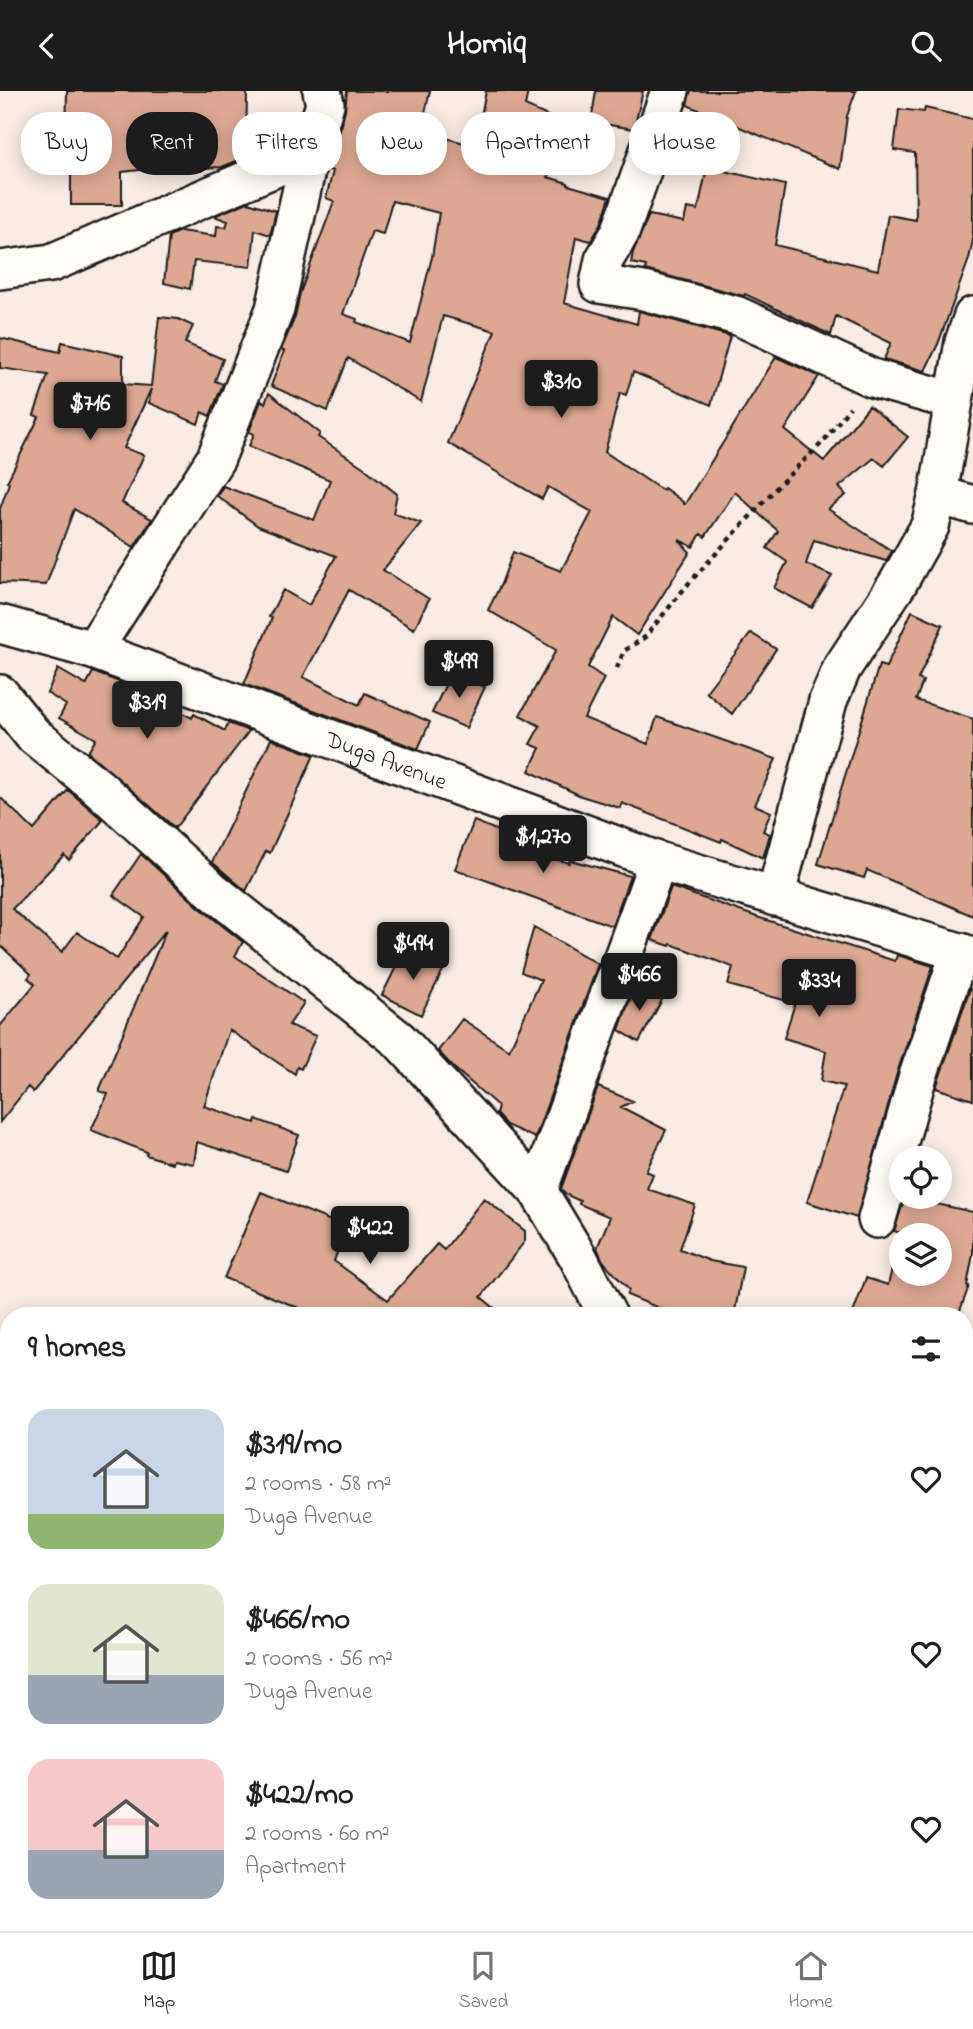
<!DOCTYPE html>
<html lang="en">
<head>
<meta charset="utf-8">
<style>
  body { margin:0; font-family:"Indie Flower",sans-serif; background:#f6f6f6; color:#202124; height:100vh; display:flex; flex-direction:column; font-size:26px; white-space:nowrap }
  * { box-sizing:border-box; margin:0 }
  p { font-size:23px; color:#757577 }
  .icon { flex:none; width:38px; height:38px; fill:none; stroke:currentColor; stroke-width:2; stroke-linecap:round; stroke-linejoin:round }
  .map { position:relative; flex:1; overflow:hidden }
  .panel { position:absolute; left:0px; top:1216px; width:973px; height:625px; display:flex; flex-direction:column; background:#fff; border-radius:28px 28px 0 0; box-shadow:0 4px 18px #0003 }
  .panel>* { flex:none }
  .hud { position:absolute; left:21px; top:21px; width:931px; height:63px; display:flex; gap:14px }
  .fabs { position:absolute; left:889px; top:1055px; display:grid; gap:14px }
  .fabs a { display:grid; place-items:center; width:63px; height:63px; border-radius:50%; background:#fff; box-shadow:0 4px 18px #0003; font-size:35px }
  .price { position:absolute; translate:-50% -60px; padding:0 16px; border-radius:7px; background:#1c1c1c; color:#fff; font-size:23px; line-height:46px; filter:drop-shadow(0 2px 4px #0008) }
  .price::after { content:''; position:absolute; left:50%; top:42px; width:21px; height:16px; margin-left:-10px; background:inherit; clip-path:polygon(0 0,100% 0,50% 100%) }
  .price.active { background:#222; color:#fff }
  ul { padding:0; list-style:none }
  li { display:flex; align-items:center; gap:21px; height:175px; padding:0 28px }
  li span { display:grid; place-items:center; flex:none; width:196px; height:140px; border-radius:21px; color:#555 }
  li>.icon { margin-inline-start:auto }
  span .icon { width:84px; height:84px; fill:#fffc; stroke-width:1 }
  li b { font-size:30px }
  h2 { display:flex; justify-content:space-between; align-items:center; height:84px; padding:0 28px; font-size:30px }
  .pill { padding:0 24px; border-radius:28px; background:#fff; box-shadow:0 4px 18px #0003; font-size:24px; line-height:63px }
  .pill.active { background:#1c1c1c; color:#fff }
  header { display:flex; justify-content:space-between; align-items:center; height:91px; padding:0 28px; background:#1c1c1c; color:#fff; font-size:32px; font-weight:700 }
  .tabs { display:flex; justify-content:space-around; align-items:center; height:98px; border-top:2px solid #e0e0e0; background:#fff; font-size:19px; color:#757577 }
  .tabs a { display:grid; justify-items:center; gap:4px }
  .tabs .active { color:#1c1c1c }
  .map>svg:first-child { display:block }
</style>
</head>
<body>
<header><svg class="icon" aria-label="back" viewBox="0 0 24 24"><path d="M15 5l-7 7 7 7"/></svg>Homiq<svg class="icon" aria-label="search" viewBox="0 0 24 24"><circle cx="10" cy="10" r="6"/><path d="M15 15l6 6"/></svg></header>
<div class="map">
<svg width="973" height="1840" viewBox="0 0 973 1840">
  <rect width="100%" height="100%" fill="#f7ebe3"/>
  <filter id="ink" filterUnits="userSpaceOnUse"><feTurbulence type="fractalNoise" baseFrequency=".0143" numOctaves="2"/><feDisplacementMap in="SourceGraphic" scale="14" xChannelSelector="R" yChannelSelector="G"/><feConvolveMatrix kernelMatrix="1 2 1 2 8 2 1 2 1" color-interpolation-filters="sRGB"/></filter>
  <g filter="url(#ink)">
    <path fill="#dda892" stroke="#1c1c1c" stroke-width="2" fill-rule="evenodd" d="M67,0h180l-1,66 -24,10 -38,2v-4l-62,7v33h-51v-66h-5z
      M347,0h83l-9,40 54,15 11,-55h42l-3,15 45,20 -22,51 20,6v2l42,12 -9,27 -10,17 -15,-4 -12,66 73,21 2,-13 91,25 -19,69 -78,-33 -7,23 -6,-2 -15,59 52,35 6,3 1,-2 19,14v2h2l91,-147 43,19 -34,54 39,31 45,-55 39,31 -24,29 -10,-8 -35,29 7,8 -18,14 64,42 -6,10 -72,-21 -8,24 26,12 -20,32 -38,-20 13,-26 -20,-14 11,-17 -43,-39 -30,45 -4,-3 -8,13 -14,-7 11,12 -53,83 -24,-18 -25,50 16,11 -20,40 64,26 9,-27 119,42 -21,46 16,7 -8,19 7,3 -7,24 -41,-19 -1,3 -99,-39 -2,5 -39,-12 -52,-25 11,-23 -10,-4 10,-18 -20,-11 36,-65 -68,-40 13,-26 12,-32 48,19 31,-59 -44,-25 -6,12 -94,-56 47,-112 -52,-15 -22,86 -73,-44 -20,53 -57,-25 13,-35 -3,-1 14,-33 5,-24 34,-92 -8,-3 7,-27 -5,-1 17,-60zM392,110l47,12 -7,44 -22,86 -54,-21 1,-3 -14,-5 29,-83 11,3z
      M596,0h47l-9,38 -43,-7z
      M690,0h166l-9,25 -7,53 -153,-64z
      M925,17l48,11v121l-4,19 -31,85 -13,27 -41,-12 7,-16 -55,-27 -5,19 -86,-41 -1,2 -99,-26 1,-4 -15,-3 2,-11 16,-37 35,7 3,-14 11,2 9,-43 78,18 -10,60 103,25 10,-55 28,5 -1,-67 -21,-3 5,-41 25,3z
      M248,111l28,9 -6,24 -15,-5 -4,37 -57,-6 -4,28 -26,-6 5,-47 11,-5 36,5 1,-10 9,1 2,-6 -14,-5z
      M159,226l19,2 15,7 -8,17 38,16 -8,22 8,3 -13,32 -8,-4 -4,12 -49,-21 2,-14 -27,59 20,7 -22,48 30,16 -18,28 -60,-38 -28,76 -46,-2v-74l9,-26 -2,-1 32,-65 -5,-2 14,-40 -48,-7v-30l60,14 2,-10 61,14v28l28,2z
      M269,302l51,40 -2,4 45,30 34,27 -4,19 28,10 -38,47 46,29 -15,30 -65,-39 -46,87 56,28 6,-12 65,29 -12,27 -174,-65 28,-66 -3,-1 14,-27 26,15 27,-49 -78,-30 -41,-30 6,-10 91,34 16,-40 -81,-34 5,-12 -5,-2 12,-31 4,2z
      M912,520l31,14 -25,54 5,2 -7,19 57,19v197l-106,-46 -3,8 -46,-14 61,-199 7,2z
      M751,542l25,16 -44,65 -26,-22z
      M58,578l28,16 7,-13 37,14 62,32 2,-4 31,17 3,-8 21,8 -74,97 -87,-76 8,-13 -37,-21 7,-13 -19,-12z
      M452,580l33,16 -19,41 -34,-15z
      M271,648l43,16 -44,98 -4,-2 -20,40 -34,-29z
      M68,699l35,30 -34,40 -5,-5 -52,54 50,43 15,-20 40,27 27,-42 -31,-22 28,-41 58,53 44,35 -8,14 69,47 -15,22 27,11 -15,33 -4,-2 -2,7 -66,-44 -25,76 51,17 1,-4 43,16 -13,36 -89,-29 -3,22 -21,-4 -1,3 -26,-8 1,-3 -56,-22 17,-36 -9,-3 67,-161 -133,162 -5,-5 -28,35v-96l35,-42 -7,-6 3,-4 -31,-29v-148l34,33z
      M474,730l44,18 -3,8 54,16 1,-3 60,16 -18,50 -157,-57z
      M671,796l86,30 138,44 2,-6 36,11 -36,107 -40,145 -50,-16 37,-116 -23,-5 5,-30 -42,-13 11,-35 -67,-18 5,-18 -62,-23 -1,2 -18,-6z
      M534,836l64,37 -63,174 -29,-13 -10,-11 2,-8 -44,-38 -16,-17 24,-32 47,31 32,-70 -20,-8z
      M405,858l38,21 -22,45 -39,-20z
      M635,894l27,15 -23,42 -20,-12z
      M970,898l3,1v110l-37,-12z
      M598,996l35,14 -12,6 45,23 -20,41 7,3 -6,15 48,16 -15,44 30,12 33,6 -9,49h-56l-51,-21 2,-5 -26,-29 -6,-13 13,-31 -31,-13 1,-3 -15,-7 -4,-5z
      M261,1101l80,33 -6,17 5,3 -6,16 54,39 49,-56 7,6 40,-52 41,33v10l-44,56 23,19h-185l-95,-38z
      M905,1106l68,15v42l-6,32h2l-11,30h-106l14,-38 22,7 13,-52 -7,-2zM901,1144h39v39h-39z"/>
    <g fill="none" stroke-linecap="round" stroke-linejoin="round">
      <g stroke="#1c1c1c" stroke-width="42">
        <g id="minor">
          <path d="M670,0l-50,142 -16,27 -5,24 45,7 94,25 134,62 82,23"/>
          <path d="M0,179l51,-7 259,-110"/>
          <path d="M938,404l35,10"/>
          <path id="s1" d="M0,533l93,26 565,211 315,95"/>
          <path d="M93,559l123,-192 59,-149 35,-156 15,-49 -3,-13"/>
          <path d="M0,603l33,41 66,53 114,103 186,149 139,151 40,66 30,59"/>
          <path d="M775,806l53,-196 14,-33 56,-85 32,-57 8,-31 26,-153 9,-26"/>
          <path d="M538,1100l120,-330"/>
          <path d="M877,1128l40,-140 43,-127"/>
          <path d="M964,1388l9,-4"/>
          <path d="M964,1820l9,-6"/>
          <path d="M677,1832l2,8"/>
          <path d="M486,1840l1,-8"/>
          <path d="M937,1840l11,-8"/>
        </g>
      </g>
      <path stroke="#1c1c1c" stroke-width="4.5" stroke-dasharray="5 5" stroke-linecap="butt" d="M617,577l7,-17 21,-14 44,-54 90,-98 44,-43 27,-35"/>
      <use href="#minor" stroke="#fdfcf7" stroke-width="37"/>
    </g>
  </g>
  <g text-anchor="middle" stroke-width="5" stroke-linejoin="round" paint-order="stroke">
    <g font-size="23" fill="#1c1c1c" stroke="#fdfcf7">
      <text dy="8" stroke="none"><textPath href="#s1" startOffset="410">Duga Avenue</textPath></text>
    </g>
  </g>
</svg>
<div class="fabs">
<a><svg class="icon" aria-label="locate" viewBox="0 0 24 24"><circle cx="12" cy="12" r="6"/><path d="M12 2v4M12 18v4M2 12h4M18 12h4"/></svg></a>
<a><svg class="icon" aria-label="layers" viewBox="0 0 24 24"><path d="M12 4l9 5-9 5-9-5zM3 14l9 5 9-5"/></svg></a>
</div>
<b class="price" style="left:561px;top:329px">$310</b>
<b class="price" style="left:90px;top:351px">$716</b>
<b class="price" style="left:459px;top:609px">$499</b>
<b class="price active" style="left:147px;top:650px">$319</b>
<b class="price" style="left:543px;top:784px">$1,270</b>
<b class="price" style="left:413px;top:891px">$494</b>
<b class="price" style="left:639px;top:922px">$466</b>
<b class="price" style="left:819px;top:928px">$334</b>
<b class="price" style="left:370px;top:1175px">$422</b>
<div class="hud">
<a class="pill">Buy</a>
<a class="pill active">Rent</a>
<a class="pill">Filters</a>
<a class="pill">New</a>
<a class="pill">Apartment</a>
<a class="pill">House</a>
</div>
<section class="panel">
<h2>9 homes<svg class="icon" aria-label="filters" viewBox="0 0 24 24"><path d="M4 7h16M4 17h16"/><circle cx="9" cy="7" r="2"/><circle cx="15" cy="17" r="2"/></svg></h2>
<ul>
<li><span style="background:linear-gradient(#c9d6e8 75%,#8fb573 0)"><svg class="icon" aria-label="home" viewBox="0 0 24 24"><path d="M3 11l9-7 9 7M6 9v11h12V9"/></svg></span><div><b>$319/mo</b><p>2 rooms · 58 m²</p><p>Duga Avenue</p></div><svg class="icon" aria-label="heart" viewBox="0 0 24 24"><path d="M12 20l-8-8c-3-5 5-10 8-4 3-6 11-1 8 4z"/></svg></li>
<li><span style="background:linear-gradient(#dfe7d0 65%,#9aa5b1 0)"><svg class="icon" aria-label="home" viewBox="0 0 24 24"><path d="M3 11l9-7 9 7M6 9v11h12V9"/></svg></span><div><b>$466/mo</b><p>2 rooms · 56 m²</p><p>Duga Avenue</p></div><svg class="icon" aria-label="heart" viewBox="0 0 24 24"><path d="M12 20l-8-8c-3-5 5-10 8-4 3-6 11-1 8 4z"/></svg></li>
<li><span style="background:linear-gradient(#f6c9c9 65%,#9aa5b1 0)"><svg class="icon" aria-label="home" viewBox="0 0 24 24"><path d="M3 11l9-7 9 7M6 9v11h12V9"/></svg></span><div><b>$422/mo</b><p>2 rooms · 60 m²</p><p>Apartment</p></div><svg class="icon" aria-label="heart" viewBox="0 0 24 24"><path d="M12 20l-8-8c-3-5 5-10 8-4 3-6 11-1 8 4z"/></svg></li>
</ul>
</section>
</div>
<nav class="tabs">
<a class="active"><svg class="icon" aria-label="map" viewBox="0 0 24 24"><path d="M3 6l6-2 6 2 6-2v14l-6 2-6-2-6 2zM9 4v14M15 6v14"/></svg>Map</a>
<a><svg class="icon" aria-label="saved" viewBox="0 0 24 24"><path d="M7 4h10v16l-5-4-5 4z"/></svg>Saved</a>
<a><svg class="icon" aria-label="home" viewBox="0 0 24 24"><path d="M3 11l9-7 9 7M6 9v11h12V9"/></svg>Home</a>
</nav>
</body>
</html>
